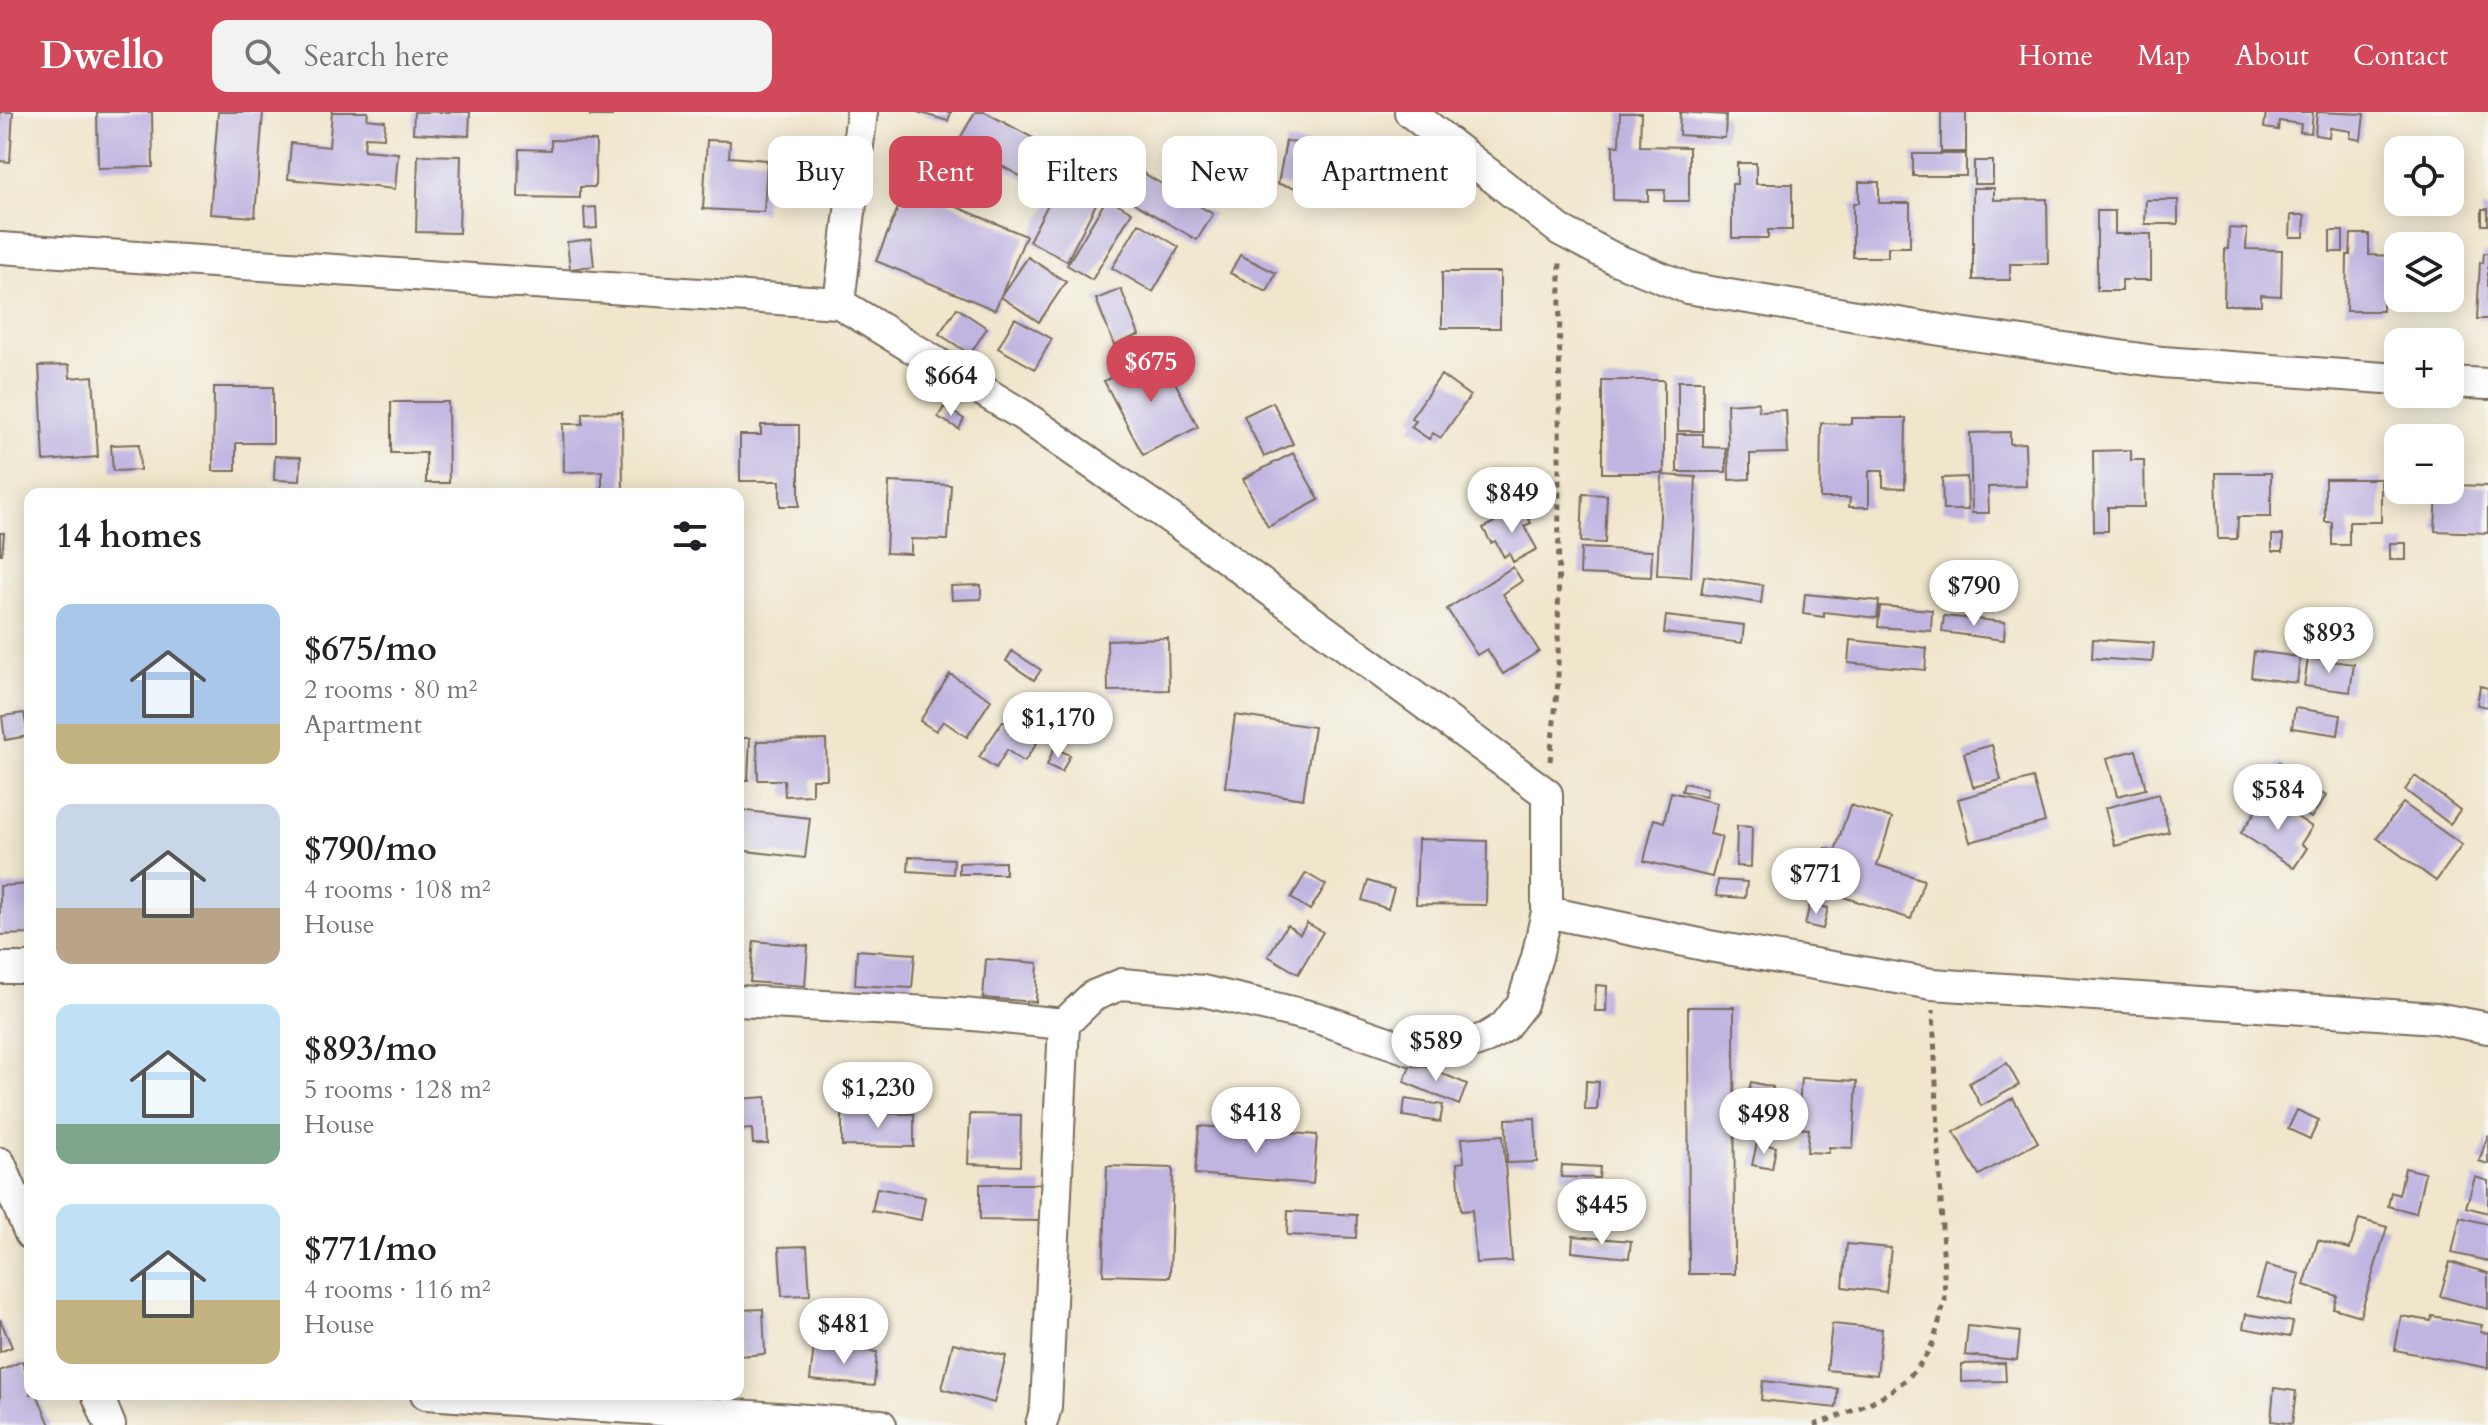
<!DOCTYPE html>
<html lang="en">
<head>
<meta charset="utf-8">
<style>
  body { margin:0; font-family:Cardo,serif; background:#f2f2f2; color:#202124; height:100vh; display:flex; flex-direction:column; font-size:30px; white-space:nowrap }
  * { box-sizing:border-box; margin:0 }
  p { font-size:26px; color:#757577 }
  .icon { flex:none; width:44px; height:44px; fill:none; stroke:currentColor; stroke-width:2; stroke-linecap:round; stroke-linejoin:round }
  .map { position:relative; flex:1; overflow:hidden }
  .sheet { position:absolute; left:24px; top:376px; width:720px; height:912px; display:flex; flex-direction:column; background:#fff; border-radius:16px; box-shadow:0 4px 20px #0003 }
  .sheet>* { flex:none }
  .banner { position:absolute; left:768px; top:24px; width:760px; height:72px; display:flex; gap:16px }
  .tools { position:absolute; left:2384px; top:24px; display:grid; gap:16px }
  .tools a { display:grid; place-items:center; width:80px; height:80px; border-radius:16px; background:#fff; box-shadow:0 4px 20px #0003; font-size:40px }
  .price { position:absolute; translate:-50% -68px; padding:0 18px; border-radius:28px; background:#fff; color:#222; font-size:26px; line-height:52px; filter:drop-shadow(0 2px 4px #0008) }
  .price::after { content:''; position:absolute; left:50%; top:48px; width:24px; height:18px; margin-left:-12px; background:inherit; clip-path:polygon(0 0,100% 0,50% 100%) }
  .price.on { background:#d1495b; color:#fff }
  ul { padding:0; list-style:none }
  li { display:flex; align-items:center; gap:24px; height:200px; padding:0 32px }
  li span { display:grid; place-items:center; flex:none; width:224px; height:160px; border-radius:16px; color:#555 }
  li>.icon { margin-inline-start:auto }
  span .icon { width:96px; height:96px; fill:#fffc; stroke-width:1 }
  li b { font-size:34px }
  h2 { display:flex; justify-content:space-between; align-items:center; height:96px; padding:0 32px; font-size:34px }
  .tag { padding:0 28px; border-radius:16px; background:#fff; box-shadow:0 4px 20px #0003; font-size:28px; line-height:72px }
  .tag.on { background:#d1495b; color:#fff }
  header { display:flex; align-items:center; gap:48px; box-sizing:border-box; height:112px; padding:0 40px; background:#d1495b; color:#fff }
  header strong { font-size:38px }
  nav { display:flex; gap:44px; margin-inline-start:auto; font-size:28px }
  .search { width:560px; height:72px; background:#f2f2f2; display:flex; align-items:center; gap:20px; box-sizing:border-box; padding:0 28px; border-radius:16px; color:#757577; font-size:30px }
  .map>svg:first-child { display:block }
</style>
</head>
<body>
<header>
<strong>Dwello</strong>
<div class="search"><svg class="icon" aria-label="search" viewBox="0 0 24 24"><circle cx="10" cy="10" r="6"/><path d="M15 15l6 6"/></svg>Search here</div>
<nav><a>Home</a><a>Map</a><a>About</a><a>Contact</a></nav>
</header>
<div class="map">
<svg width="2488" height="1313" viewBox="0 0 2488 1313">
  <rect width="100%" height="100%" fill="#f6f6f2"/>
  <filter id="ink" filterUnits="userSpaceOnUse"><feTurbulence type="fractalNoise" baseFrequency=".0125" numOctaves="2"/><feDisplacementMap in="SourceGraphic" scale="16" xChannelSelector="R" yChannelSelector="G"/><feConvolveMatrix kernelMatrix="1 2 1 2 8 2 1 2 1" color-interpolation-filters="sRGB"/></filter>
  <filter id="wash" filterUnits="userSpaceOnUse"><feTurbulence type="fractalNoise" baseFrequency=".006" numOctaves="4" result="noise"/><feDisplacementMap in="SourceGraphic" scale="32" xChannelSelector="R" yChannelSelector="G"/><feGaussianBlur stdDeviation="1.8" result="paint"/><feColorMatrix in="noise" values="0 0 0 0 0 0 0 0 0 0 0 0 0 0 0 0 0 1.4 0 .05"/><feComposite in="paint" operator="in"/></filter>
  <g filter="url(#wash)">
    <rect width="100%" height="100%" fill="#f0e6cc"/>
    <g id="blocks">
      <path fill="#c0b4e1" d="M0,0h13l-3,50 -10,-1z
        M97,0h55l1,55 -55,1z
        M218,0h45l-8,105 -45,-3z
        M332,0h36l-1,7 18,2 -1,17 -19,-1 -1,13 34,3 -3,36 -107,-10 3,-36 38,4z
        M414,0h56l-1,24 -56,-3z
        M590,0h22v4h-22z
        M917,0h34l-3,9z
        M975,0h10l72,39 -19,35 -80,-44z
        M1680,0l46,3 -1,23 -46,-3z
        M1941,0h25v40h-25z
        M2266,0h47l-2,21 -11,-1 1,-8 -22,-3 -1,9 -14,-2z
        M2317,0l47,2 -3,26 -11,-2 1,-7 -21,-3 -1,9 -14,-2z
        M1620,1h21l-1,33 49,1v54h-25l1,-11h-17v11l-35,-1v-55l6,1z
        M551,28l45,1 -1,46h-15v11l-62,-1 1,-48 32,1z
        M707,28l23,1 -1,16 38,3 -3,52 -61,-3z
        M1286,29l56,10 -8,44 -56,-11z
        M1080,30l38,19 -51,100 -38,-20z
        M1913,42h53v22h-53z
        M418,43l43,1 -2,77 -43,-1z
        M1974,49h19v23h-19z
        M1126,51l87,51 -16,26 -87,-51z
        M1737,51h19v21h36v46h-24v8h-36v-54h5z
        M1859,70h20v21h31v44h-22v10h-35v-54h6z
        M907,74l119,50 -31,74 -119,-49z
        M1973,76h21v12l53,-1 1,65h-38v16h-37z
        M1107,86l25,14 -40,68 -25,-15z
        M2146,88h32v24h-33z
        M596,95l1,21 -12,1 -1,-21z
        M2482,97h6v16h-6z
        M2097,99h18v23h36v46h-29v11h-25z
        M2291,103h14l-1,22h-14z
        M1139,111l40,24 -26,45 -41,-24z
        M2229,116l18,1 -1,20 36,1 -1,46 -20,-1v10h-37l1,-56h3z
        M2330,119h13v21h-13z
        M2351,122h18v21l29,1v42h11l-1,4 -25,-1v10h-37l1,-56h3z
        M591,127l3,27 -24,3 -3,-27z
        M2484,141h4v66h-11l3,-57 3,1z
        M1240,143l36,18 -9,19 -37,-19z
        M1028,145l38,25 -27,40 -38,-25z
        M1442,160h58v56h-58z
        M1121,177l18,46 -25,10 -18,-46z
        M957,196l30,20 -17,26 -31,-20z
        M1015,206l37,21 -17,30 -37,-21z
        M1160,241l38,74 -55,28 -39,-74z
        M69,253l1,13 23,-2 5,81 -54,4 -5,-95z
        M1441,263l29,21 -29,42 -8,-5 -4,6 -18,-12 5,-6 -5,-3z
        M1602,268h62v93h-62z
        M1678,269h25v50h-25z
        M214,275h59v56h-37v28h-23z
        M391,290h57l1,81h-23v-30h-35z
        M1273,290l20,42 -29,13 -20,-41z
        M1758,290l1,9 27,-1 2,43 -38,1v25l-21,1 -2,-76z
        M944,295l20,12 -5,10 -21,-12z
        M622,300l1,81h-21v-22l-38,1 -1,-48h20v-11z
        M1851,306h55l-1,70 -22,-1v-16h-14v36h-20l1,-9h-30l1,-75 30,1z
        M761,313h38v81h-19v-25h-40v-46h21z
        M2010,320v12l15,-1 1,43 -38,1 1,26h-17l-2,-80z
        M1677,322h26v13l23,1v24h-49z
        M139,332l1,26 -27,1 -2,-26z
        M2131,338v10h13l1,47h-37v24h-14l-1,-80z
        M1293,341l26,47 -51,27 -25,-48z
        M275,344l26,1 -1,24 -26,-1z
        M2216,361h55v44h-33l-1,22h-19z
        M1662,363l34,2 -5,100 -34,-2z
        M1967,365l1,33h-25l-1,-32z
        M2325,367h56v43h-32v23h-17v-23h-7z
        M889,370l62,3 -3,55 -37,-1v15l-25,-1z
        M2450,373l38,1v47l-53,-2 2,-41h13z
        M1583,382l24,1 -2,48 -24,-1z
        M1522,395l9,16 -7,3 13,23 -24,13 -4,-9 -5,4 -9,-16 -4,2 -8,-15z
        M0,421h4l-2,21h-2z
        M2272,423h11v16h-11z
        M2390,431h16v17h-16z
        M1581,436l71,3 -1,26 -71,-3z
        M1513,455l9,14 -19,13 36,57 -36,23 -16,-25 -10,6 -30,-46z
        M1704,464l59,9 -2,18 -60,-9z
        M981,473v14l-29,1 -1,-14z
        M1805,482l74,7 -2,17 -53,-6v5l-21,-3z
        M1880,494l52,4 -1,21 -53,-4z
        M1666,504l78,9 -2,18 -78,-10z
        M1944,504l61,6 -1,18 -62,-8z
        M1168,526l1,52 -61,1 -1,-51z
        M2093,527l61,4 -2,19 -60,-4z
        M1850,528l77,8 -2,22 -77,-7z
        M1012,539l29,19 -7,10 -28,-19z
        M2254,539l46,6 -3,26 -46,-6z
        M2308,546l46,6 -4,28 -46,-6z
        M950,562l41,26 -24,37 -24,-16 -7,10 -16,-10z
        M2480,574l8,2v19l-11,-2z
        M1055,581l30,3 -4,35 -29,-3z
        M2295,596l46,7 -3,20 -46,-7z
        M24,601l4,23 -23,4 -3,-24z
        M1235,603l79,12 -11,72 -78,-12z
        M1003,609l34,22 -13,19 -17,-12 -11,18 -17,-11z
        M738,626h12l-2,42h-10z
        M826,628l1,39h-15v16l-27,1 -1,-16h-26l-1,-39z
        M1992,633l9,35 -28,7 -9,-34z
        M1054,636l16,7 -8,17 -15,-7z
        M2136,638l10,39 -29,7 -10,-38z
        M2279,650l47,34 -15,22 -48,-34z
        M2415,664l45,34 -10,14 -45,-34z
        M2033,666l12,44 -75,20 -12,-43z
        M1684,671l23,5 -1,8 -24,-5z
        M1671,680l46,11 -7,31 12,3 -10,40 -68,-16 10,-42 10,3z
        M2159,682l10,38 -54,14 -10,-38z
        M2266,684l46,31 -11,17 6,4 -13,20 -53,-35z
        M2403,691l59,42 -26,36 -59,-43z
        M1850,693l42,13 -15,47 47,15 -13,39 -98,-32 13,-39 9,3z
        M738,698l72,8 -5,40 -67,-8z
        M1737,714l15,1 -1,40 -15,-1z
        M1418,727l69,2 -1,64 -70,-1z
        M909,745l45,2 -1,15 -45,-3z
        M1005,750v12h-46v-11z
        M1306,761l20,12 -16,25 -19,-12z
        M1718,768l29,2 -2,16 -29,-2z
        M1368,769l26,8 -6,20 -26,-9z
        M30,772v50l-30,1v-49z
        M1810,791l18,5 -5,21 -18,-4z
        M1307,811l16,9 -25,42 -30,-18 19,-31 13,9z
        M754,829l54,5 -3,40 -55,-4z
        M857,838l58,4 -3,34 -57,-3z
        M986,847l52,4 -2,39 -53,-4z
        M1596,873l11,1 -1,25h-11z
        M1688,895h46l1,267h-46z
        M1412,949l55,23 -8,21 -55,-23z
        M2007,951l12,22 -38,21 -12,-23z
        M1801,966l56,3 -4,67 -24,-1v6l-22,-1 2,-23 -11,-1z
        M1586,969l13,1 -2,28h-12z
        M1751,970l22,5 -7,28 -22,-5z
        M766,985l2,47h-15l-1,-15 -14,1v-31z
        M2013,986l25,44 -59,33 -25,-43z
        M1405,987l38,6 -3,17 -37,-6z
        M2297,998l22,10 -9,19 -22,-10z
        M842,1001l72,1v33l-72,-1z
        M970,1002l51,1 -1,51 -52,-2z
        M1535,1006l2,44 -30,1 -1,-44z
        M1199,1014l118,9 -4,49 -118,-10z
        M1503,1023l9,126 -36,2 -4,-53 -11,1 -4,-48 7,-1 -2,-24z
        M2488,1023v29l-9,-3z
        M1757,1031l19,4 -4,22 -20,-4z
        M1562,1053l38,2 -1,11 -38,-1z
        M1107,1054l66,2 -3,109 -67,-2z
        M2405,1056l20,5 -9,40 -28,-7 3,-14 8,3z
        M2475,1065l13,4v32l-22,-6z
        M980,1072h62v37l-62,-1z
        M877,1076l48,9 -4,23 -49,-9z
        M1288,1099l69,4 -1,23 -69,-3z
        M2460,1105l28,7v37l-36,-8z
        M2359,1107l28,8 -27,89 -27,-8 4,-12 -33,-11 14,-45 32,9z
        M1573,1124l58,5 -2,17 -57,-6z
        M1847,1132l44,4 -5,44 -43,-5z
        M807,1134l3,49 -28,1 -3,-49z
        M2450,1150l38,11v36l-48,-13z
        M2266,1153l34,9 -9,32 -34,-10z
        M763,1197l2,45 -27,2v-46z
        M2246,1202l47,8 -3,15 -47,-9z
        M2401,1204l30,5 1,-5 50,9 -2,7 8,1v35l-93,-18z
        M0,1207l12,28 -12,5z
        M1832,1212l50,5 -5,46 -50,-5z
        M1968,1214l52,6 -3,28 -52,-5z
        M953,1231l53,13 -12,47 -52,-14z
        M814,1234l63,6 -3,34 -64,-6z
        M22,1249l8,18v15h7l13,31h-50v-54z
        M2005,1251l1,18 -45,1v-18z
        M1763,1269l75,8 -2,19 -75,-8z
        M2274,1276l22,3 -4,33 -21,-3z"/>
    </g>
  </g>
  <g filter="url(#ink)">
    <use href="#blocks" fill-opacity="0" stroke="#7a6c5b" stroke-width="2"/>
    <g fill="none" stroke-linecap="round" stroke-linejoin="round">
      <g stroke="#7a6c5b" stroke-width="34">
        <path id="street" d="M1410,0l150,118 55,29 72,29 272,45 203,29 236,17
          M0,136l839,55 185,113 175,122 348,256v118l-10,45 -15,47 -18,23 -18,11 -26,9 -27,4 -22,-1 -93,-32 -115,-27 -81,-7 -29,12 -29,28 -18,383 -5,18
          M839,191l23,-191
          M2450,270l38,2
          M1547,800l162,34 223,38 504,34 52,10
          M0,856h30
          M738,889l225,13 101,10
          M0,1051l30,71
          M97,1282l13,31
          M426,1282l455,31"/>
      </g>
      <path stroke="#7a6c5b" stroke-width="5" stroke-dasharray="6 6" stroke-linecap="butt" d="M1550,649l8,-79 2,-423
        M1814,1313c46,-16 99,-35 119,-83 5,-14 8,-29 12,-42l-12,-290"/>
      <use href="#street" stroke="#fff" stroke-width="30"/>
    </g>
  </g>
</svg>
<div class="tools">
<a><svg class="icon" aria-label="locate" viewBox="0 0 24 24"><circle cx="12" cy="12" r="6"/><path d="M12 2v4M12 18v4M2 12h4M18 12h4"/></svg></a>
<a><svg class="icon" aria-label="layers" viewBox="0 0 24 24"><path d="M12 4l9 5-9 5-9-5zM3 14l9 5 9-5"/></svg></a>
<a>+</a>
<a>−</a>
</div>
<b class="price on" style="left:1151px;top:292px">$675</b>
<b class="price" style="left:951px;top:306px">$664</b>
<b class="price" style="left:1512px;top:423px">$849</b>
<b class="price" style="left:1974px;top:516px">$790</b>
<b class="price" style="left:2329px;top:563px">$893</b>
<b class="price" style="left:1058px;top:648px">$1,170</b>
<b class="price" style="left:2278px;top:720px">$584</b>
<b class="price" style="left:1816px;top:804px">$771</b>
<b class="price" style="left:1436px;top:971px">$589</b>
<b class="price" style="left:878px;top:1018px">$1,230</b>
<b class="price" style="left:1256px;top:1043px">$418</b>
<b class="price" style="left:1764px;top:1044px">$498</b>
<b class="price" style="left:1602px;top:1135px">$445</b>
<b class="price" style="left:844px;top:1254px">$481</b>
<div class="banner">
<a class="tag">Buy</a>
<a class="tag on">Rent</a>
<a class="tag">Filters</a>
<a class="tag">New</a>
<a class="tag">Apartment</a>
</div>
<section class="sheet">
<h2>14 homes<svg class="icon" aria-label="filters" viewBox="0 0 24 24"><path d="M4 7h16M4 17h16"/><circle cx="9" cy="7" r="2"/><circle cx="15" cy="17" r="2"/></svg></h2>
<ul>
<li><span style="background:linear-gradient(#a9c7e8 75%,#c2b280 0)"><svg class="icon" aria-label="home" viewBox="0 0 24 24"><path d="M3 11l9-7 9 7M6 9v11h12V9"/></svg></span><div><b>$675/mo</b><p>2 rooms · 80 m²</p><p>Apartment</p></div></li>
<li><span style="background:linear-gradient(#c9d6e8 65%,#b9a48a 0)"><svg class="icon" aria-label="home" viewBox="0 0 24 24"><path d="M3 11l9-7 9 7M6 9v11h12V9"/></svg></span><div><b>$790/mo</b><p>4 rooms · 108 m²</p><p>House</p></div></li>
<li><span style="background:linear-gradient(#bfe0f5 75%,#7fa58c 0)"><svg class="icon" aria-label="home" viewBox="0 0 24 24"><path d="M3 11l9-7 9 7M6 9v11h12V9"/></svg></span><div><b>$893/mo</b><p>5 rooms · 128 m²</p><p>House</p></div></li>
<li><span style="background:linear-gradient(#bfe0f5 60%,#c2b280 0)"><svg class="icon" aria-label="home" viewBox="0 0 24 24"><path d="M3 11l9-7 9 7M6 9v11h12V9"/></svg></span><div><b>$771/mo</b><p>4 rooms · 116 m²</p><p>House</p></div></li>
</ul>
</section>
</div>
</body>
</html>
